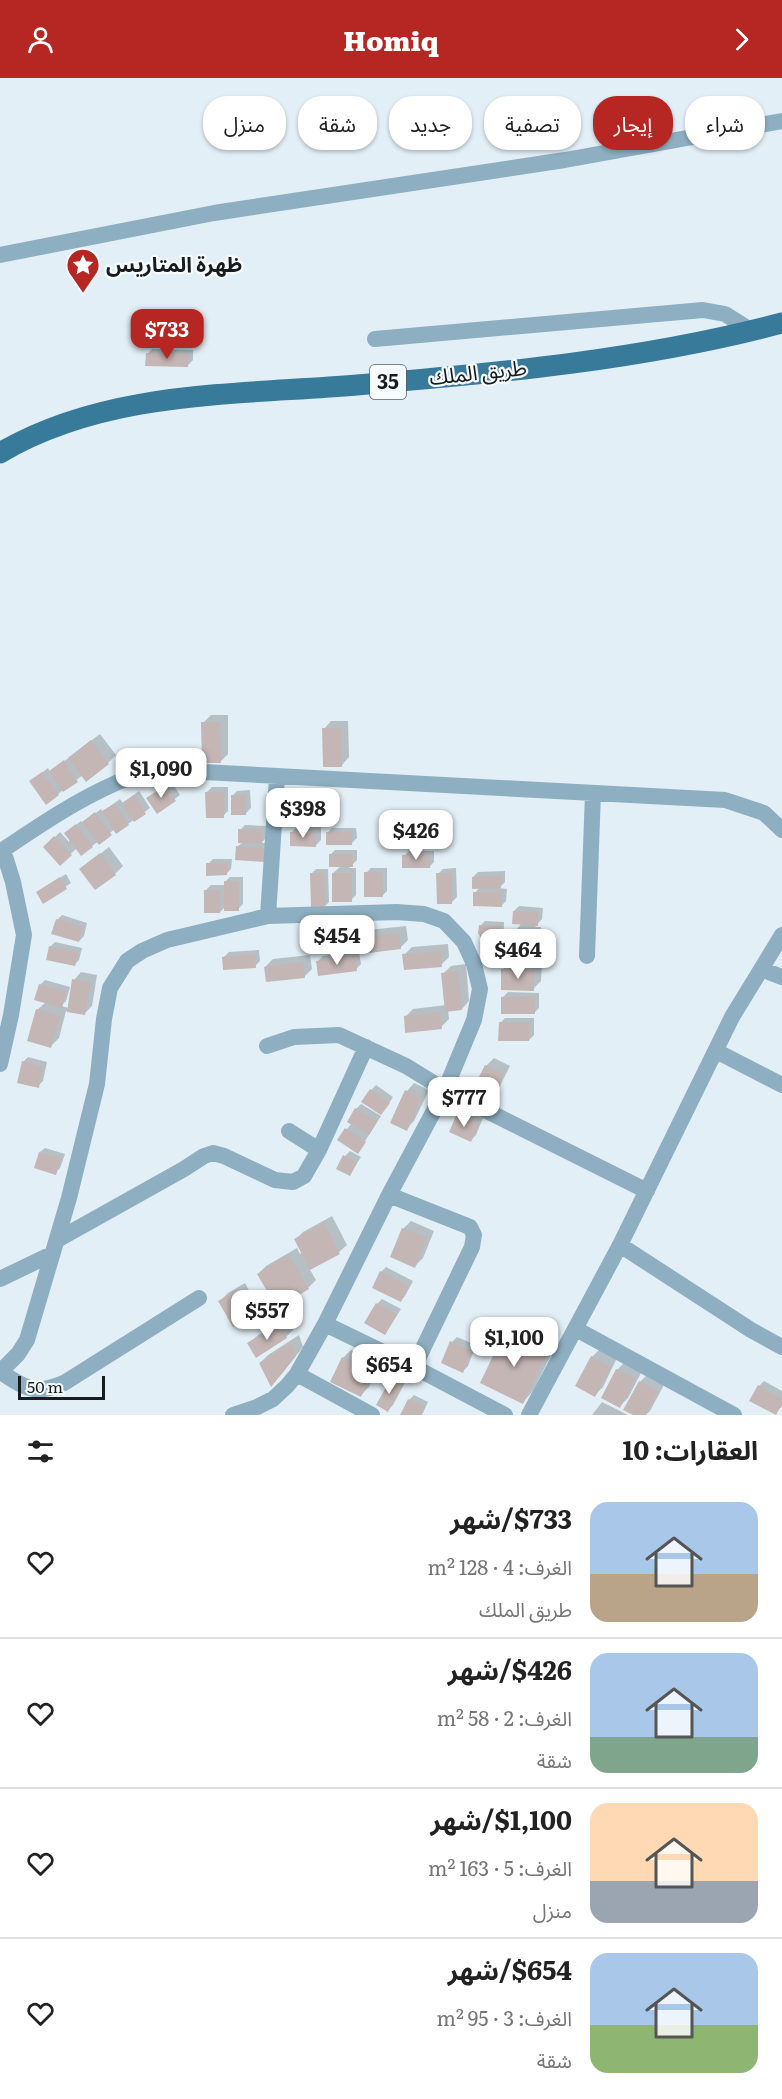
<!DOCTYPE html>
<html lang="ar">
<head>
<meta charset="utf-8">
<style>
  body { margin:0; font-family:Literata,"Noto Sans Arabic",serif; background:#f2f2f2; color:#222; direction:rtl; height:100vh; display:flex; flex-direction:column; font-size:22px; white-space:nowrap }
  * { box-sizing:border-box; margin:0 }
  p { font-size:20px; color:#767676 }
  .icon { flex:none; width:33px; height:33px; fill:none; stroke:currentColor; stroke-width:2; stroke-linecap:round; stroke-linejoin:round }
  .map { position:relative; height:1337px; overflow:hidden; direction:ltr }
  .panel { display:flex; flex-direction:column; background:#fff; flex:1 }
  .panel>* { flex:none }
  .banner { position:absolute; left:18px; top:18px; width:747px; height:54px; direction:rtl; display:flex; gap:12px }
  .scale { position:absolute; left:18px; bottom:15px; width:87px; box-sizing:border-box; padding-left:6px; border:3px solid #181c1e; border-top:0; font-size:16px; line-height:21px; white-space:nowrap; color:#181c1e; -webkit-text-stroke:4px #f6fbfd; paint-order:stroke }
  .price { position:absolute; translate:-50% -51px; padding:0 14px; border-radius:12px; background:#fff; color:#222; font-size:20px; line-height:39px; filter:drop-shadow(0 2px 3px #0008) }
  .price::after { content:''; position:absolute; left:50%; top:36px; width:18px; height:14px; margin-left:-9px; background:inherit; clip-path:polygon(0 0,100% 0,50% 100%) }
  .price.on { background:#b62723; color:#fff }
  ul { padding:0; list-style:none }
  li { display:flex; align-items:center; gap:18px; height:150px; padding:0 24px }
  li+li { border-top:2px solid #e0e0e0 }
  li span { display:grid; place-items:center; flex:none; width:168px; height:120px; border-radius:18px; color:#555 }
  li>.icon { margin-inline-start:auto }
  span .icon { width:72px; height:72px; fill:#fffc; stroke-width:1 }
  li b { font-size:26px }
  h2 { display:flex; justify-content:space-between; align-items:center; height:72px; padding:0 24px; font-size:26px }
  .pill { padding:0 21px; border-radius:24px; background:#fff; box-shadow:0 2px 4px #0004; font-size:21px; line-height:54px }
  .pill.on { background:#b62723; color:#fff }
  header { display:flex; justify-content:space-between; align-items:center; height:78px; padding:0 24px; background:#b62723; color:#fff; font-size:27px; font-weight:800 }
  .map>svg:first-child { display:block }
</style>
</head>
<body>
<header><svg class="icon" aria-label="forward" viewBox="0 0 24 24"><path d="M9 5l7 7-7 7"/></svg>Homiq<svg class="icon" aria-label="person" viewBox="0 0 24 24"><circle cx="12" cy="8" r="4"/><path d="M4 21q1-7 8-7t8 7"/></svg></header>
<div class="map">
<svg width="782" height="1337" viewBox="0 0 782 1337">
  <rect width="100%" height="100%" fill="#e3eff6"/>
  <path fill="#0003" d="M152,271l41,1v10l-5,5 -41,-11z
    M211,637h17v39l-8,8 -17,-39z
    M331,643h17l1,36 -7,8 -18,-36z
    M100,656l16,21 -8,8 -25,12 -25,19 -22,-17 12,-9 2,4z
    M171,703l9,14 -23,17 -4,-18z
    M212,709h16v24l-5,5 -16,-24z
    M250,712l1,18 -5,5 -14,-17 5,-5z
    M139,713l11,17 -22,16 -13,5 -23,17 -15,2 -17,16 -15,-17 15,-15 9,10 2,-13 10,-8 2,2 18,-14 2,3 17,-13 3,4z
    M299,717h16v8l7,-7h16v22l-5,5 -16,-7 -6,6 -17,-22z
    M245,747l22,1 -1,12 -5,5h8l-6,17 -26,-13 6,-5 -3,-12z
    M297,749h24v13l-5,5 -24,-13z
    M332,750h24l1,10 -5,5 -25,-10z
    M109,769l14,19 -8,8 -34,-5z
    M335,772h22v10l-8,8h7v27l-5,5 -18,-27 8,-7 -11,-11z
    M409,773h25v11l-5,5 -25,-11z
    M213,781h19l-1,10 -5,5 -18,-10z
    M371,790h16v23l-5,5 -16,-23z
    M456,790l1,29 -5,5 -14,-28 5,-5z
    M316,791h12l1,33 -5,5 -13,-33z
    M505,793v11l-6,6 8,1 -1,12 -5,5 -26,-13 5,-6 -7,-10 5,-5z
    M66,796l5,9 -28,19v-14z
    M230,799h13v27l-5,5 -12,-3 -6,6 -14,-22 5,-5h14v-3z
    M519,828l24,2 -1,11 -7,8h6l-1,10 -6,6h6l-1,11 -5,5 -21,-12 7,-6 -5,-10 7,-8 -8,-12z
    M62,837l25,8 -3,13 -5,5 -22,-21z
    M485,843l19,1 -1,29 -5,5 -18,-30z
    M406,848l2,14 -8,8 -41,4 2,12 -5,5 -38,-8 5,-5 39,-5 -2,-13 8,-8z
    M55,864l27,6 -3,12 -5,5 -24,-18z
    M448,866l1,13 -8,8 -37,-10 8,-8z
    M259,872l1,11 -5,5 -31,-9 5,-5z
    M310,877l2,14 -8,8 -39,-10 8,-8z
    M510,884h32l-1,19 -8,8 -30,-20z
    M466,886l3,37 -7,8 -14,1 1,9 -8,8 -36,-10 8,-8 33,-4 -3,-31 8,-8z
    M81,894l16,3 -5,31 -8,8 -18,-3 -7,27 -8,8 -14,-36 9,-8 -6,-17 5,-5 25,7 -4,14 -5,5 8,2 5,-28z
    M508,914l31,1v15l-5,5 -31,-16z
    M505,940h29v17l-5,5 -29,-17z
    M28,979l19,5 -4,19 -5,5 -15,-24z
    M494,980l16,8 -13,26 -7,8 -4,-34z
    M414,1005l15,7 -15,31 -8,8 1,-38z
    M376,1007l17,12 -7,11 -15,-18z
    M361,1026l20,12 -23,36 -19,-13 13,-16 4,-14z
    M463,1032l20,8 -7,17 -5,5 -13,-26z
    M45,1070l20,6 -5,14 -5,5 -15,-21z
    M350,1073l11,6 -11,17 -5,-18z
    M332,1138l15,29 -8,7 -30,16 7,12 -8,8 -50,-14 8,-8 31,-18 3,6 2,-2 -6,-13 7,-7z
    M411,1143l23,10 -11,27 -8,8 -12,-37z
    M386,1189l27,14 -8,15 -5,5 -19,-29z
    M245,1205l13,24 -7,8 -31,-14 8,-8z
    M382,1221l19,10 -16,25 -8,-30z
    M287,1239l7,12 -8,8 -37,6 8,-7z
    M515,1245l42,20 -24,48 -10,11 -18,-69z
    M299,1257l4,12 -24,30 -19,-14 8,-8z
    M457,1259l19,8 -8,21 -5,5 -11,-29z
    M600,1271l17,9 -14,29 -8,8 -3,-38z
    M351,1272l29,14 -11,23 -8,8 -18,-37z
    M625,1284l17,9 -14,27 -8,8 -3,-36z
    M397,1296l10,5 -14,26 -5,5 4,-31z
    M648,1296l17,9 -15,28 -4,4h-10l4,-33z
    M764,1303l18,10v15l-7,8 -16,-28z
    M414,1317l14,7 -6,13h-21l8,-15z
    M602,1324l26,13h-36z"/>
  <path fill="#c4b6b4" d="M146,275l43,1 -1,13 -43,-1z
    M201,644h19l1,41h-19z
    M322,650h19l1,39h-19z
    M91,662l18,24 -23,18 -18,-24z
    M64,682l14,22 -15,10 -14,-21z
    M42,694l17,23 -13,10 -17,-24z
    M166,707l10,16 -19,13 -11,-16z
    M205,714h19v26h-18z
    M134,717l12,19 -12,8 -12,-19z
    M231,717h15v20h-15z
    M293,721h18v25h-18z
    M316,723h18v24h-18z
    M115,725l14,22 -13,9 -14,-23z
    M95,734l17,23 -13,10 -17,-23z
    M76,746l17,23 -12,9 -17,-23z
    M238,751l24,1v14l-24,-1z
    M290,754h26v15l-26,-1z
    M326,754h26v13h-26z
    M54,758l18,19 -12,11 -17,-19z
    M236,768l28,2v14l-29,-2z
    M100,775l16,22 -21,15 -16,-21z
    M329,776h24v13h-24z
    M402,777h28v13h-28z
    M206,785h21v12l-21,1z
    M364,794h18l1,25h-19z
    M310,795h14l1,35 -14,1z
    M332,795h20v29h-20z
    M436,795h16v31h-15z
    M501,798v12l-29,1v-12z
    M60,799l7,12 -24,15 -7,-12z
    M224,803l15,1v29h-15z
    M204,812h16v23h-16z
    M473,814l29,1v14l-29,-1z
    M513,833l25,1v14l-26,-2z
    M56,841l27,8 -4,15 -28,-8z
    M479,847l21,1 -1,32h-5l-16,-25z
    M513,852l23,1v12l-24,-1z
    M399,855l2,16 -40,5 -2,-16z
    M49,868l29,7 -3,13 -29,-6z
    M512,868l24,2 -1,13 -24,-2z
    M441,873l1,16 -38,3 -2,-16z
    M255,876l1,14 -33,2 -1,-13z
    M355,877l2,16 -39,5 -2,-15z
    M303,884l2,16 -39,4 -2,-15z
    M501,891l33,1v21l-33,-1z
    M458,893l4,39 -17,2 -4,-39z
    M72,901l18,3 -5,33 -18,-3z
    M39,906l27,8 -4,16 -28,-8z
    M501,919h34v17h-34z
    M36,931l24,7 -9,32 -24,-7z
    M440,934l2,17 -37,4 -1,-17z
    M499,944l30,1v18h-31z
    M22,983l21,6 -4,21 -22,-5z
    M485,987l19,9 -14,28 -19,-9z
    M370,1011l20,14 -9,12 -20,-13z
    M405,1012l17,8 -15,33 -17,-8z
    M355,1030l22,14 -8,13 -22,-13z
    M457,1036l22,10 -8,18 -22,-10z
    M345,1050l21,14 -8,12 -21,-14z
    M39,1074l22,7 -5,16 -22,-7z
    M343,1077l14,8 -7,13 -14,-7z
    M324,1145l16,31 -30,16 -16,-31z
    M402,1150l25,10 -12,30 -25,-11z
    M288,1176l21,35 -32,19 -20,-34z
    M380,1193l29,15 -8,16 -29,-14z
    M237,1212l15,26 -19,11 -15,-26z
    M376,1225l21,12 -12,20 -21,-12z
    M278,1246l9,14 -31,20 -9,-15z
    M504,1255l43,21 -24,50 -43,-21z
    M450,1263l22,10 -9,22 -22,-10z
    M291,1264l5,14 -25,31 -12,-24z
    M591,1278l20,11 -16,30 -20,-11z
    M342,1279l31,15 -12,25 -31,-15z
    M616,1291l19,10 -15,29 -19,-10z
    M391,1300l12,6 -15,28 -12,-7z
    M639,1303l19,10 -13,24h-12l-10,-5z
    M758,1307l24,14v5l-6,11 -27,-14z
    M408,1321l17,8 -4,8h-21z"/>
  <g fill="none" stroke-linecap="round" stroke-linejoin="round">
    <path stroke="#8eafc1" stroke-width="16" d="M0,177l214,-42 351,-53 217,-39
      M375,261l328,-29 22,4 27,17
      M0,774c37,-25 75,-51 116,-69 21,-9 46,-11 68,-12l541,29 39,13 18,17
      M268,838l9,-139
      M587,878l6,-163
      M761,891l21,8
      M267,968l27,-9 45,-2 67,31 39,24 202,101
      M716,973l66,34
      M0,986l11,-49 13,-80 -11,-53 -10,-32
      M289,1053l30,19 47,-103
      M389,1117l81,32 4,8 -2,12 -58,120
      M57,1162l127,-71 20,-13 9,-3 11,3 51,24 18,2 11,-6 15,-26
      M620,1167l131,85 31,17
      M0,1201l52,-25
      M325,1246l89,43 91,48
      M576,1251l158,86
      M0,1294l18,-18 9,-14 42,-142 28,-114 7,-65 6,-31 17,-27 15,-10 25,-11 101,-24 129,-4 27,2 20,7 20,21 10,22 6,25 -6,31 -29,70 -56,105 -64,129 -28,50 -10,12 -14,13 -16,8 -24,8
      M0,1294c27,16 33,24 64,11l135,-85
      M297,1296l75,41
      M529,1337l91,-170 112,-228 50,-82"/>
    <path stroke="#387a9a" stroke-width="21" d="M0,375c106,-63 238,-58 357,-68 142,-12 286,-25 425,-62"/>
  </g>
  <defs>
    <g id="sight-pin" transform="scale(1.725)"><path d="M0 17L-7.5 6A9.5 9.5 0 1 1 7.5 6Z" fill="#b62723" stroke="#f6fbfd"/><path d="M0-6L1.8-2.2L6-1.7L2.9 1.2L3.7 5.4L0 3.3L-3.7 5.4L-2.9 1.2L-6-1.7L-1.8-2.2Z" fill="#fff"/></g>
  </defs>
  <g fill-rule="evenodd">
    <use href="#sight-pin" x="83" y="187"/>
  </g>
  <g text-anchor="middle" stroke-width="4.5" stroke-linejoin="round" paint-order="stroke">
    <rect fill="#f6fbfd" stroke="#5b5f61" stroke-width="1.5" x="370" y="287" width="36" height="34" rx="4.5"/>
    <g font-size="20" font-weight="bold" fill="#181c1e">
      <text x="388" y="311">35</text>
    </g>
    <g font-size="21" font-weight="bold" fill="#181c1e" stroke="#f6fbfd" text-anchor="start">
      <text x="106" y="194">ظهرة المتاريس</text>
    </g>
    <g font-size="21" fill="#181c1e" stroke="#f6fbfd">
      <text transform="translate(478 295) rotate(-6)" y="7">طريق الملك</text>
    </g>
  </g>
</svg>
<div class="scale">50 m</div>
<b class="price on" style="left:167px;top:282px">$733</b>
<b class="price" style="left:161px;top:721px">$1,090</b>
<b class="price" style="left:303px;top:761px">$398</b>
<b class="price" style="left:416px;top:783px">$426</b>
<b class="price" style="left:337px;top:888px">$454</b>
<b class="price" style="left:518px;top:902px">$464</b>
<b class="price" style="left:464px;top:1050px">$777</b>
<b class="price" style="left:267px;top:1263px">$557</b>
<b class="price" style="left:514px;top:1290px">$1,100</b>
<b class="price" style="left:389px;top:1317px">$654</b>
<div class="banner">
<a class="pill">شراء</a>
<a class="pill on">إيجار</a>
<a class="pill">تصفية</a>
<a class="pill">جديد</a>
<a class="pill">شقة</a>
<a class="pill">منزل</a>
</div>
</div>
<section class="panel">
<h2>العقارات: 10<svg class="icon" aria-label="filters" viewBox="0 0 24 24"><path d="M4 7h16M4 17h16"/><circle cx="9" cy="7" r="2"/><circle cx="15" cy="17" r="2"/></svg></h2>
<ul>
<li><span style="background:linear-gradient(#a9c7e8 60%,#b9a48a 0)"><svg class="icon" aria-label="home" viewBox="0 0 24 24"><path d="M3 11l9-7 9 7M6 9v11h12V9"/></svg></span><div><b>$733/شهر</b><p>الغرف: 4 · 128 m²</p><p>طريق الملك</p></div><svg class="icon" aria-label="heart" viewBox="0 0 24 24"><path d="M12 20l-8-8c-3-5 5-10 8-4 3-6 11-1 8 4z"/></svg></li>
<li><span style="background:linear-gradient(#a9c7e8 70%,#7fa58c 0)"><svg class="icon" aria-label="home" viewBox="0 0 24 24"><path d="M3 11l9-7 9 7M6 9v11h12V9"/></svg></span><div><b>$426/شهر</b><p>الغرف: 2 · 58 m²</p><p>شقة</p></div><svg class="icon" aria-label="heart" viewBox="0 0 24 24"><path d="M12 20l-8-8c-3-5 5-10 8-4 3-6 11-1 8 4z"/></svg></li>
<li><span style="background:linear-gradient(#ffd9b3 65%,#9aa5b1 0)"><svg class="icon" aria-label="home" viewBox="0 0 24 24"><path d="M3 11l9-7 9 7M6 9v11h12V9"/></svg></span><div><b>$1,100/شهر</b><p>الغرف: 5 · 163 m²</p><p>منزل</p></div><svg class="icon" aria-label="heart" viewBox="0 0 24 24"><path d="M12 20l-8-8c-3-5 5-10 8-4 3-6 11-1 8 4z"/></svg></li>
<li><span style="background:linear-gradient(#a9c7e8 60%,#8fb573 0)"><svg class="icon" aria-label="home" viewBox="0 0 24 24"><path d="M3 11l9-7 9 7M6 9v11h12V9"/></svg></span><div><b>$654/شهر</b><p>الغرف: 3 · 95 m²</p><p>شقة</p></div><svg class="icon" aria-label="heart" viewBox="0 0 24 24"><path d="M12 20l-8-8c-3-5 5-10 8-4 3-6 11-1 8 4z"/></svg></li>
</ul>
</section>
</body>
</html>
